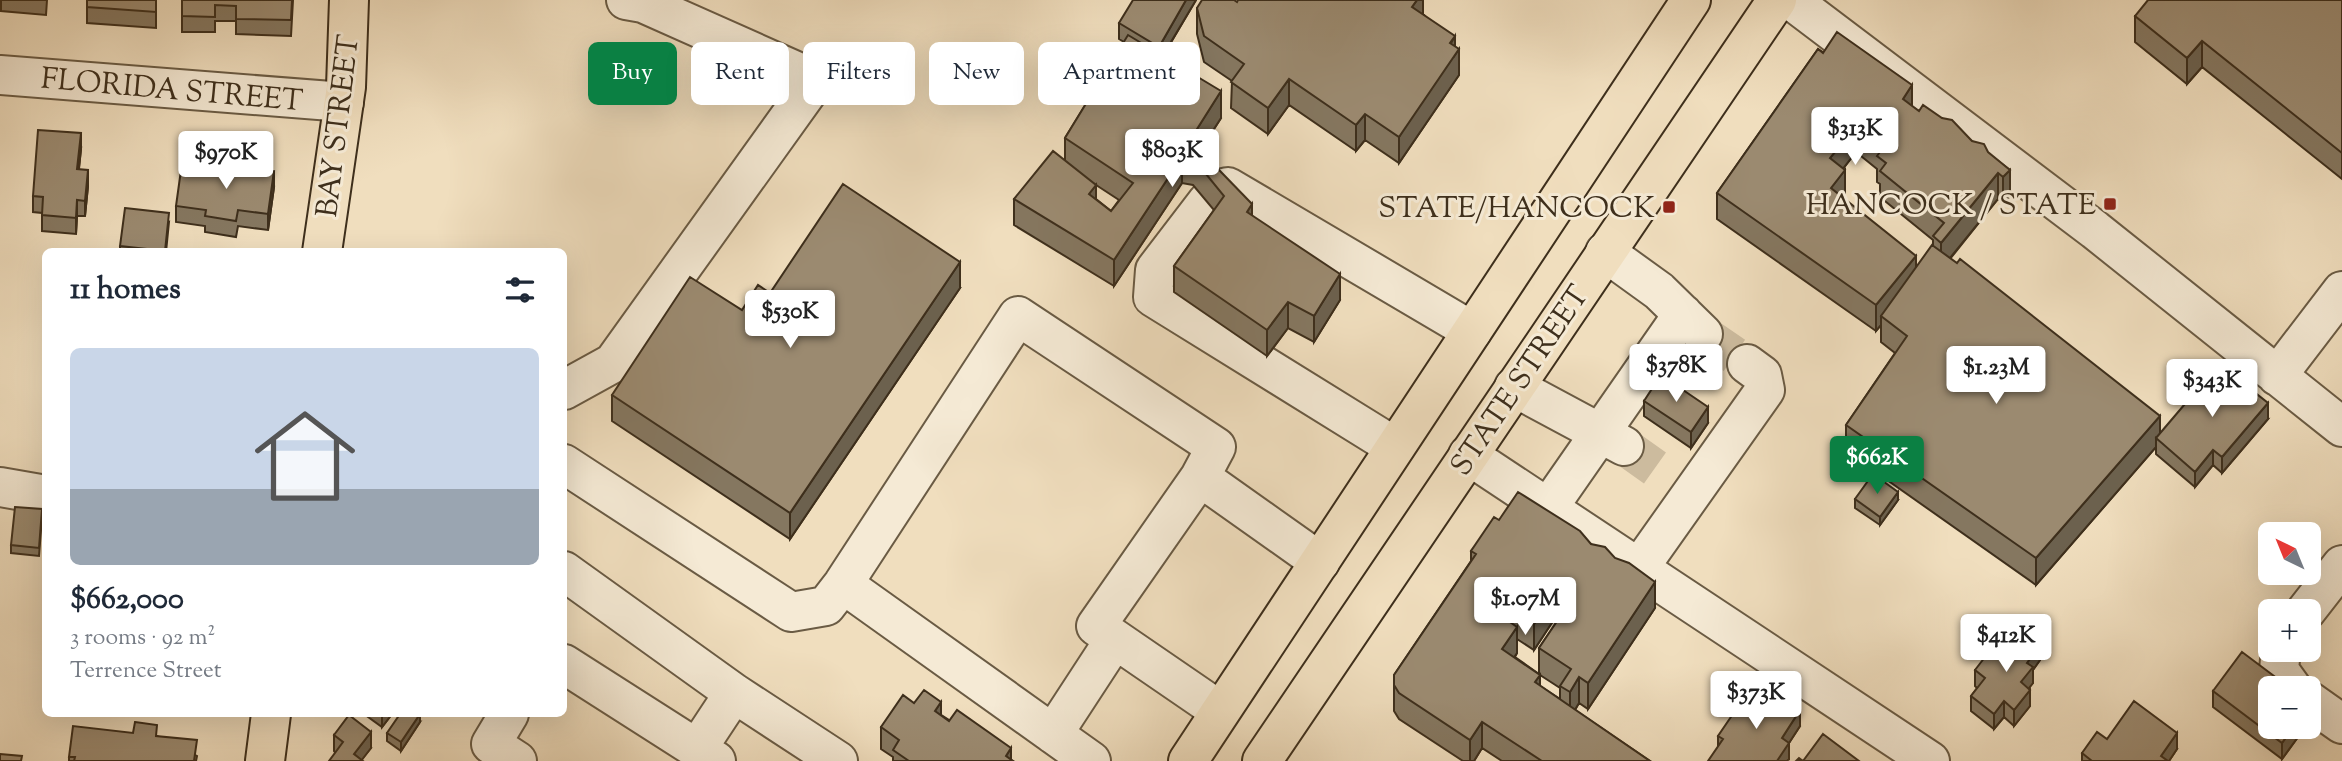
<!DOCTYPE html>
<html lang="en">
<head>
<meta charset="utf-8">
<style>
  body { margin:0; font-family:"Sorts Mill Goudy",serif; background:#f2f2f3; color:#1f2937; height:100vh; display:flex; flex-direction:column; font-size:26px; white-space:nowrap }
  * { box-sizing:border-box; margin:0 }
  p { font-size:23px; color:#747a83 }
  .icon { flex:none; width:38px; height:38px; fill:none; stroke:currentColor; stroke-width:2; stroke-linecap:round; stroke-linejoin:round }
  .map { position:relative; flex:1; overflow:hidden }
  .details { position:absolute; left:42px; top:248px; width:525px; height:469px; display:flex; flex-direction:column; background:#fff; border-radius:10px; box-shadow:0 7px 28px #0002 }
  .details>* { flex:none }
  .banner { position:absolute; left:588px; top:42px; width:665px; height:63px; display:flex; gap:14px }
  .needle { width:46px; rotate:317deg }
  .controls { position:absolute; left:2258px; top:522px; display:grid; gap:14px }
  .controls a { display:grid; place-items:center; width:63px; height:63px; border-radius:10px; background:#fff; box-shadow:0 7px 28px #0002; font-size:35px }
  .price { position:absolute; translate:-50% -60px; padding:0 16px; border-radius:7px; background:#fff; color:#222; font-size:23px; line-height:46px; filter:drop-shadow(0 2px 4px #0008) }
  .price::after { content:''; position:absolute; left:50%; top:42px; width:21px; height:16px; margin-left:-10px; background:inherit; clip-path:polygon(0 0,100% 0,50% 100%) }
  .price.on { background:#0b8043; color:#fff }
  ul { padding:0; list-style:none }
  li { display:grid; align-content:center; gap:14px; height:371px; padding:0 28px }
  li span { display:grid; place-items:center; height:217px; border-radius:10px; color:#555 }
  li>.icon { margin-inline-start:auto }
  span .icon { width:126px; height:126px; fill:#fffc; stroke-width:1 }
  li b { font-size:30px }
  h2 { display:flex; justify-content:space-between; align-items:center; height:84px; padding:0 28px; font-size:30px }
  .tag { padding:0 24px; border-radius:10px; background:#fff; box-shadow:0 7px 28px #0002; font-size:24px; line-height:63px }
  .tag.on { background:#0b8043; color:#fff }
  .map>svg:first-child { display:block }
</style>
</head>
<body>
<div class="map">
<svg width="2342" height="761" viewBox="0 0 2342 761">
  <rect width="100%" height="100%" fill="#f0debe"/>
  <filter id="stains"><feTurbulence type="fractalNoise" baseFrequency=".00286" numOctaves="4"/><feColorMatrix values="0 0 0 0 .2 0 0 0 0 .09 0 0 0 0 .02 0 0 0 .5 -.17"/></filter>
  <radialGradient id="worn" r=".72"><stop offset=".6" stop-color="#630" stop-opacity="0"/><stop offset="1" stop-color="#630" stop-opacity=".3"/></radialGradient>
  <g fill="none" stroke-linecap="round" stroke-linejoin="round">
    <path stroke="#ccbb9e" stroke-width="38" stroke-dasharray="38 19" stroke-linecap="butt" d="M1703,334l44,30
      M1624,446l45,32"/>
    <g stroke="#6a5b44" stroke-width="42">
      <path id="minor" d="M1791,0l304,230 247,197
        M0,75l344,27
        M1215,190l13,-3 244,144
        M1207,202l-52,68 -2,27 242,150
        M1605,252l54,39 44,43
        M2277,376l65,-85
        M1514,387l110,59
        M564,390l49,-27 203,-283 -173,-77 -17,-3
        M1468,455l462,306
        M564,464l227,148 35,-6 17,-22 175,-268 198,131 -16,30 -104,149 124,85
        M1200,477l120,85
        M0,487l46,8
        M1548,508l135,-194
        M1639,568l126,-178 -3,-15 -15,-11
        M564,571l170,122 104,68
        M843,584l248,177
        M2306,611l36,-46
        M2281,649l-2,21 13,18
        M564,664l152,97
        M2308,700l34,24
        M509,714l-18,30 26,17
        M1053,734l62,-95
        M697,749l37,-56"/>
    </g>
    <g stroke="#3e2f1c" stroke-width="42">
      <path id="major" d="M322,252l24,-165 3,-87
        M265,761l6,-47
        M1188,761l503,-761
        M1262,761l515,-761"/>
    </g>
    <use href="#minor" stroke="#f5ead5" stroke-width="38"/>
    <use href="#major" stroke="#f0debe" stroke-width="38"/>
  </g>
  <path fill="#857760" stroke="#3e2f1c" stroke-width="2" fill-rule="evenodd" d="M1,0h46l-1,15 -45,-4z
    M156,0v28l-69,-5v-16z
    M182,0h111l-2,36 -55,-2v-13h-21v11h-33z
    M1196,0l-33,56 58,62 -21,33 52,65 88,84 -26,42 -26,-14 -21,28 -93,-64v-26l40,-56 -21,-25 -11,-2 -68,103 -100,-61v-26l51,-39v-22l59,-96 -5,-3v-16zM1093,183l26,17 -8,11 -15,-12z
    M1423,0v14l32,33 4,28 -60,88 -34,-23 -9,11 -67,-46 -21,29 -37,-26 1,-27 -28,-19 -7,-28v-26l40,-6z
    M2342,0v179l-140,-112 -15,17 -52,-42v-26z
    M1818,49l101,62 53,30 38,29v26l-7,7 -5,-4 -48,60 210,174 108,-14 -46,54 -9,-8 -18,22 -39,-33v-7l-120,138 -190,-134v-26l49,-72 -14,-11v-17l-5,6 -159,-112v-26zM1856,152l21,17v13l3,2v13l53,43v6l-17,22 -73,-70 2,-2 -2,-27z
    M81,149l-2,20 9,17 -3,30h-8l-1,18 -34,-3v-18l-9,-1v-16z
    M274,187l-6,43 -30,-4 -2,11 -31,-5v-6l-29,-4v-16z
    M169,222l-3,30h-46v-6z
    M960,288l-170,251 -178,-118v-26l130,-85 28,-17z
    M1644,401l64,22 -17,25 -47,-32z
    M46,440v29h-3v-16z
    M1855,499l43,1 -18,25 -25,-17z
    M42,517l-3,39 -28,-3v-8z
    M1499,520l92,24 64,64 -67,101 -9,-6 -4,7 75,51h-148l-20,-13 -8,13h-11l-64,-42 -5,-8v-36l77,-114v-10zM1559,612l3,2 -23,34v26l-24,-17 2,-4v-14l17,11zM1540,675l20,13v11l-20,-13z
    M2001,654l39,6 -7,10v13l-5,6 2,17 -16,20 -10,-9 -10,12 -23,-18v-15l6,-8 -2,-2v-16z
    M2213,691l93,35 -24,33 -69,-52z
    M1773,698l27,28 -11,17v16l-71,-13v-10z
    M914,703l27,12 72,46h-120v-4l-12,-8v-22z
    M364,714h28l-10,13z
    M420,722l-19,29 -14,-10v-8z
    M334,735l37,13 -10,12 -26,-8 -1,-1z
    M157,736l40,20 -1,5h-127v-4z
    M2107,739l70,10 -8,12h-87v-8z"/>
  <path fill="#6c614e" stroke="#3e2f1c" stroke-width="2" d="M1186,0h10l-37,62v-15z
    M1417,0h6v17l-11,-10z
    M1455,36v19l4,-6v26l-60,88v-26z
    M2202,41v26l-15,17v-26z
    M1289,79v26l-21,29v-26z
    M1912,85v27l-9,-13z
    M1221,91v27l-27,42 -4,-20z
    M1365,114v26l-9,11v-26z
    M1856,126v26l-26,33v-27z
    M81,133v16l-4,36v-16z
    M1182,157v26l-68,103v-26z
    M88,170v16l-3,30v-15z
    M1845,170v26l-14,18v-26z
    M2010,170v26l-7,7v-26z
    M274,171v16l-6,43v-16z
    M1998,173v26l-57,70v-26z
    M1096,185v27l-7,-18z
    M77,200v16l-1,18v-16z
    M1252,204v27l-5,-19z
    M1916,256v26l-35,34v9l-5,6v-26z
    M960,262v26l-170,251v-26z
    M1340,274v26l-26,42v-26z
    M1288,302v26l-21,28v-26z
    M2268,403v16l-46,54v-16z
    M1708,407v16l-17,25v-16z
    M2160,416v25l-4,-3v9l-120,138v-27z
    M2213,450v15l-18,22v-15z
    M1898,492v8l-18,25v-8z
    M1655,582v26l-67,101v-26z
    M1559,586v26l-25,38v-26z
    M1507,605v26l-7,-16z
    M1517,627v26l-15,22v-26z
    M2040,645v15l-7,10v13l-12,15v-16l6,-19z
    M1540,675v26l-5,-19z
    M1579,677v26l-9,15v-26z
    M2030,690v16l-16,20v-16z
    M2004,701v16l-10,12v-15z
    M941,702v22l-6,-13z
    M2311,703v16l-3,4v-16z
    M1800,710v16l-11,17v16l-2,2h-10l5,-23z
    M382,714h10l-10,13z
    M420,714v8l-19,29v-9z
    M1482,722v26l-8,13h-4v-21z
    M2294,726h12l-24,33v-16z
    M371,732v16l-10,13 -7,-7z
    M2177,733v16l-8,12h-8v-5z
    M1011,748v13l-5,-5z"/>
  <path fill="#9b8a70" stroke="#3e2f1c" stroke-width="2" d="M87,0h69v12l-69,-5z
    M182,0h110l-1,20 -55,-1v-13l-21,-1v12l-33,-1z
    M1133,0h53l-27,47 -40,-24z
    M1202,0h32l3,2 1,-2h179l-5,7 43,29 -5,7 9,6 -60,88 -34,-23 -9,11 -67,-46 -21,29 -37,-26 13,-18 -40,-28 -7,-28z
    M2148,0h194v153l-140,-112 -15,17 -52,-42z
    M1837,32l75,53 -9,14 16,12 4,-6 19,13 10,2 20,21 12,3 4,8 22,18 -7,7 -5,-4 -57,70 -8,-7 11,-13 -64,-52 6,-8 -9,-7 6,-8 -27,-22 -26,32 15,12 -14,18 85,68 -40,49 -159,-112 101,-144 5,4z
    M1128,35l93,56 -31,49 62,64 -5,8 93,62 -26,42 -26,-14 -21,28 -93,-64 50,-70 -31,-38 -11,-1 -68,103 -100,-61 39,-48 43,34 -7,9 22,17 22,-28 -68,-45z
    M38,130l43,3 -4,36 11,1 -3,31 -8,-1 -1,18 -34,-3 1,-18 -10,-1z
    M216,164l58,7 -6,43 -30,-4 -2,11 -31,-5 1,-6 -30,-4 5,-36 33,5z
    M843,184l117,78 -170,251 -178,-118 78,-118 52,33 16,-25 12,8z
    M125,208l44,5 -4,38 -45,-5z
    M1932,245l25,18 3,-4 200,157 -124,142 -190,-133 61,-89 -26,-20z
    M2219,364l49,39 -46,54 -9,-7 -18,22 -39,-34z
    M1661,375l47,32 -17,25 -47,-31z
    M1873,474l25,18 -18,25 -25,-18z
    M1518,492l62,39 11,13 14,3 10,11 14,5 26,19 -67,101 -9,-6 -9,15 -10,-6 11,-17 -32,-21 35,-52 -15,-10 -25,38 -27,-19 -7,10 17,12 -15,22 38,26 -5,7 115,79h-108l-60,-39 -12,18 -71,-47 -5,-8v-10l82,-121 -5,-3 23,-34 5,3z
    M15,507l27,2 -3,39 -28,-3z
    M2021,629l19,16 -13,18 6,4 -12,15 9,8 -16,20 -10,-9 -10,13 -23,-18 14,-18 -10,-8 17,-22 9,6z
    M2242,652l48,36h-20v38h24l-12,17 -69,-52z
    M1767,686l6,5 -4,5 17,11 3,-4 11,7 -18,28 7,5 -12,18h-69l15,-22 -5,-3 19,-28 5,3 16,-24 5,4z
    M924,690l17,12 -6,9 14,10 8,-11 54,38 -5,8 7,5h-104l-16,-11 6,-10 -18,-13 22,-32 11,8z
    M2134,701l43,32 -16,23 7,5h-76l-10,-8 15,-21 10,7z
    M400,714h20l-19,28 -14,-9z
    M349,715l22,17 -17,22 9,7h-34l14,-19 -9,-7z
    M135,722l22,3 -1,11 41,4 -3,21h-120l1,-4h-6l4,-31 60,7z
    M1823,734l36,27h-63l3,-3 4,3z
    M0,754l22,2 -1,5h-21z"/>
  <g fill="#8f2418" stroke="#f5ead5" stroke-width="2.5">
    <rect x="2103" y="197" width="14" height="14" rx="3.5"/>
    <rect x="1662" y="200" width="14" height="14" rx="3.5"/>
  </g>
  <g text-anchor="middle" stroke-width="6" stroke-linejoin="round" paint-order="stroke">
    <g font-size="30" fill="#3e2f1c" stroke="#f5ead5">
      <text transform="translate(172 89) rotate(5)" y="10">FLORIDA STREET</text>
      <text transform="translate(337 126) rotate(-83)" y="10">BAY STREET</text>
      <text transform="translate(1519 380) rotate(-56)" y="10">STATE STREET</text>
    </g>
    <g font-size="30" fill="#3e2f1c" stroke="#f5ead5" text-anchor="end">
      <text x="2096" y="214">HANCOCK / STATE</text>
      <text x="1655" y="217">STATE/HANCOCK</text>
    </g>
  </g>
  <rect width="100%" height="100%" filter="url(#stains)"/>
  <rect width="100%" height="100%" fill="url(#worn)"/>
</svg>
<div class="controls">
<a><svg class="needle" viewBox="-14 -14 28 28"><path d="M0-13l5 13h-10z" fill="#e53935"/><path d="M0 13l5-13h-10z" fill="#747a83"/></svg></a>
<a>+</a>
<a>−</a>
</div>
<b class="price" style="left:1855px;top:167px">$313K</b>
<b class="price" style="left:1172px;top:189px">$803K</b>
<b class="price" style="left:226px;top:191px">$970K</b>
<b class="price" style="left:790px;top:350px">$530K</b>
<b class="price" style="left:1676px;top:404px">$378K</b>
<b class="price" style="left:1996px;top:406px">$1.23M</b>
<b class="price" style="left:2212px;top:419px">$343K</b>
<b class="price on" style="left:1877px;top:496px">$662K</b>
<b class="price" style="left:1525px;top:637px">$1.07M</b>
<b class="price" style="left:2006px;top:674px">$412K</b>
<b class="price" style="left:1756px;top:731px">$373K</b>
<div class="banner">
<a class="tag on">Buy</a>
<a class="tag">Rent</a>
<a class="tag">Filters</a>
<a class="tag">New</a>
<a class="tag">Apartment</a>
</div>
<section class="details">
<h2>11 homes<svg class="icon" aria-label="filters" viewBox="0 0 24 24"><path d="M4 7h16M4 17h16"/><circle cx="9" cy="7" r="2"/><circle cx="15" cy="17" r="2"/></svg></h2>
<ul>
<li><span style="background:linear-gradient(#c9d6e8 65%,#9aa5b1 0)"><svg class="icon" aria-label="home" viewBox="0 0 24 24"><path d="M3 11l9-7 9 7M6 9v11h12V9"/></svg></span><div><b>$662,000</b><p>3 rooms · 92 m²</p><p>Terrence Street</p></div></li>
</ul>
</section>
</div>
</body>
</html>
